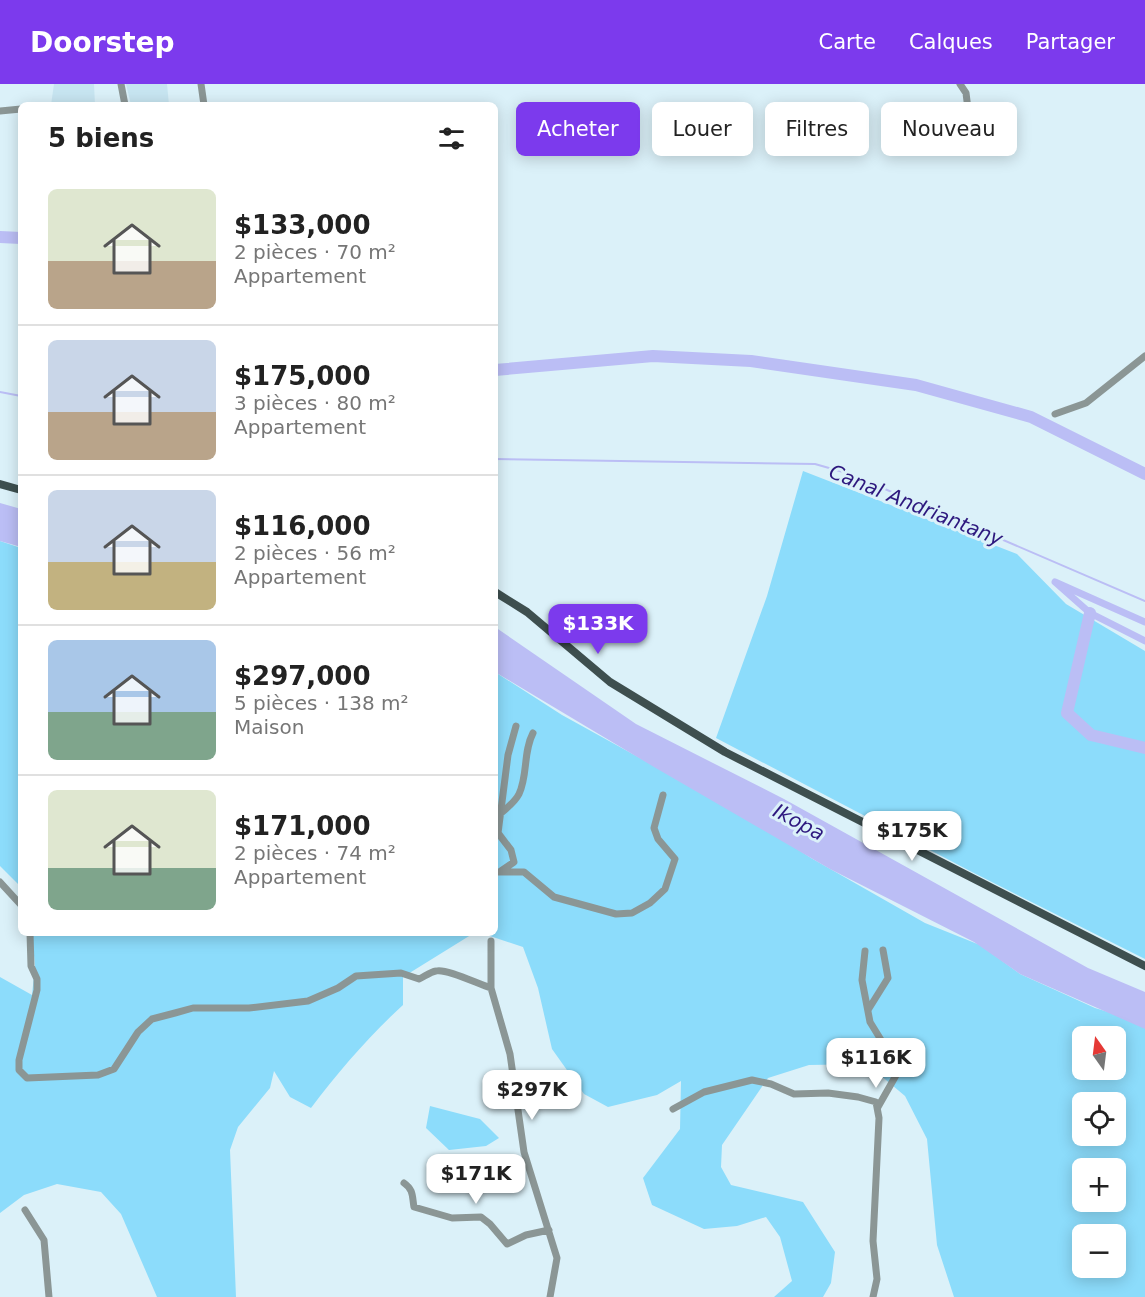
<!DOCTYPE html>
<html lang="fr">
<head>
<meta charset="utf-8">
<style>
  body { margin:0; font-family:"DejaVu Sans",sans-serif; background:#f2f2f2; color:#222; height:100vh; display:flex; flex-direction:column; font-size:22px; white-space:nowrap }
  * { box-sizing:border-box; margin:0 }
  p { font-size:20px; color:#767676 }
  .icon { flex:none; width:33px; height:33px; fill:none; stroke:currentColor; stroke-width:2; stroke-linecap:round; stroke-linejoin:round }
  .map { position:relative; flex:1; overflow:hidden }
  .details { position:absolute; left:18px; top:18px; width:480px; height:834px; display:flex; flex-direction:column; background:#fff; border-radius:9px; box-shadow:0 3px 15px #0003 }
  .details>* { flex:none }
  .hud { position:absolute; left:516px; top:18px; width:538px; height:54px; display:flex; gap:12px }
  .needle { width:39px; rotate:346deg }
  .controls { position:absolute; left:1072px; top:942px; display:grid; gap:12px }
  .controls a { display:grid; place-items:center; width:54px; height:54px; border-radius:9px; background:#fff; box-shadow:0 3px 15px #0003; font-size:30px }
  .price { position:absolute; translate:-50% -51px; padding:0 14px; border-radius:12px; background:#fff; color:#222; font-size:20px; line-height:39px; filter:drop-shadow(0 2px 3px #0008) }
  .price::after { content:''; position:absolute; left:50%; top:36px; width:18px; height:14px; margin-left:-9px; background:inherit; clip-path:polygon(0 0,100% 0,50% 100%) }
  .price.selected { background:#7c3aed; color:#fff }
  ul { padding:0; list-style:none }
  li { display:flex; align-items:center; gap:18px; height:150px; padding:0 30px }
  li+li { border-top:2px solid #e0e0e0 }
  li span { display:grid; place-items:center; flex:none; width:168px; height:120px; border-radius:9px; color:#555 }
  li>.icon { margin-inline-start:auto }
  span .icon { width:72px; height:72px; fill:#fffc; stroke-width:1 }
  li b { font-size:26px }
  h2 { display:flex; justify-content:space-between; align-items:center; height:72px; padding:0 30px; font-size:26px }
  .chip { padding:0 21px; border-radius:9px; background:#fff; box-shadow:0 3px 15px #0003; font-size:21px; line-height:54px }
  .chip.selected { background:#7c3aed; color:#fff }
  header { display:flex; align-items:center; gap:36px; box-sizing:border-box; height:84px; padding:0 30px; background:#7c3aed; color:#fff }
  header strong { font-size:28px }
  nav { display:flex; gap:33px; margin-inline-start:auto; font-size:21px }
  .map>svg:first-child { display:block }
</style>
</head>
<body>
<header>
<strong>Doorstep</strong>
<nav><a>Carte</a><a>Calques</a><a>Partager</a></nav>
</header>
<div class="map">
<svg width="1145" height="1213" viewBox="0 0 1145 1213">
  <rect width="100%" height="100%" fill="#dbf1f9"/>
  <path fill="#c7e5f1" d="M54,0h40l1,21h-44z
    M126,0h41l2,21h-38z"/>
  <path fill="#8cdcfb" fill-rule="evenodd" d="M803,387l214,83 49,50 79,47v308l-175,-88 -254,-133 51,-142z
    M0,457l21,7v339l-21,-21z
    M495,588l67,43 192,106 57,37 114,65 55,22 40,29 75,34 50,15v274h-191l-17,-52 -10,-106 -22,-43 -38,-32 -58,1 -41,13 -46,67 -1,22 10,18 72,17 32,50 -4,31 -8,14h-49l18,-16 -12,-44 -14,-20 -29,9 -33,3 -52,-24 -9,-27 37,-49 1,-48 -24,14 -49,12 -24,-13 -32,-45 -14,-61 -15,-41 -42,-14h14zM1083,952h33v34h-33zM1083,1018h33v34h-33zM1083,1084h33v34h-33zM1083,1150h33v34h-33z
    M32,849h442l-71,44v28c-34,31 -64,66 -92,103l-21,-11 -16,-26 -4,17 -32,39 -8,23 6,147h-79l-36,-83 -20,-22 -44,-8 -33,11 -24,18v-236l32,18 3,-29z
    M430,1022l50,13 19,19 -13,8 -37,4 -23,-22z"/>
  <path fill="#bbbef5" d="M0,419l21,6v38l-21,-6z
    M495,543l141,97 148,75 304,169 57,24v37l-125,-55 -46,-32 -144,-73 -176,-102 -159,-95z"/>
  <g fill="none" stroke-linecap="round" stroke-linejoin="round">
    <path stroke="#bbbef5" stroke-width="2" d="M0,308l21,4
      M495,375l320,5 35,10 295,127"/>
    <path stroke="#bbbef5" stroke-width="7" d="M1145,538l-90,-40 35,31 55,28"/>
    <path stroke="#bbbef5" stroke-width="12" d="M0,153l21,1
      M495,286l158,-14 98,5 165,24 115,32 114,57
      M1090,529l-23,100 24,22 54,13"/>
    <path stroke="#8b9695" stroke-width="7" d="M121,0l4,21
      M201,0l3,21
      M960,0l6,9 5,40
      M0,27l21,-2
      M1055,330l31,-11 59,-47
      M495,734c8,-7 19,-14 24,-24 9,-19 4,-42 14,-61
      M501,787l13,-9 -3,-12 -13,-17 10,-78 8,-29
      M495,788h29l30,25 62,17 16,-1 18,-10 15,-14 10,-30 -17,-20 -4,-11 9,-33
      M0,798l21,23
      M30,849l1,33 6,13v11l-18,70v10l8,8 71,-3 16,-6 24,-37 14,-13 23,-6 18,-5h56l59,-7 30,-13 18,-12 45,-3 18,6c5,-2 11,-7 17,-8 10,-3 42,13 55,17
      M491,857v47l19,66 14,98 33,106 -7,39
      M865,867l-3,29 8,42 16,26 10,2 11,6 -29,51
      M868,926l20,-32 -5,-28
      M673,1025l31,-17 48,-12 19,4 23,10 34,-1 30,4 18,5 3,16 -6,123 4,38 -4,18
      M404,1099c10,7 8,14 10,24l38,11 29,-1 9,7 17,20 19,-9 23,-5
      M25,1126l19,30 5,57"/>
    <path stroke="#3e4f4f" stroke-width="8" d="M0,400l21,6
      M495,508l32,20 83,70 115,70 420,214"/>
  </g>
  <g text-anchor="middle" stroke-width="6" stroke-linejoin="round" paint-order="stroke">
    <g font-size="20" font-style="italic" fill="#2d187e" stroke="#dbf1f9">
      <text transform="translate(916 421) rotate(22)" y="7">Canal Andriantany</text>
      <text transform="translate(799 738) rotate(28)" y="7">Ikopa</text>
    </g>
  </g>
</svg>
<div class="controls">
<a><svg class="needle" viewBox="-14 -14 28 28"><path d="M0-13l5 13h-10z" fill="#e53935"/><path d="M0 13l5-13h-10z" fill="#767676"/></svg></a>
<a><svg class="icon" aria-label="locate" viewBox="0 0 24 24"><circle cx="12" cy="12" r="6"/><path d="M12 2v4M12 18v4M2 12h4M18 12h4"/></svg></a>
<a>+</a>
<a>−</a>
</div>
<b class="price selected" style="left:598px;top:571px">$133K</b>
<b class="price" style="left:912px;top:778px">$175K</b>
<b class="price" style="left:876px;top:1005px">$116K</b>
<b class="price" style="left:532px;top:1037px">$297K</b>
<b class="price" style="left:476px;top:1121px">$171K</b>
<div class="hud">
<a class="chip selected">Acheter</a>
<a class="chip">Louer</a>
<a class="chip">Filtres</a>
<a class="chip">Nouveau</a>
</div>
<section class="details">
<h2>5 biens<svg class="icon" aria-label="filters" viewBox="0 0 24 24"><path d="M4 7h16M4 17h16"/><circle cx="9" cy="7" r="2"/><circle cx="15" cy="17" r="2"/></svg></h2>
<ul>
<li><span style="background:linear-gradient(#dfe7d0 60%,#b9a48a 0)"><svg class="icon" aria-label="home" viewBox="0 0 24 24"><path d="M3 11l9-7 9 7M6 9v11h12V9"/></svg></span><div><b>$133,000</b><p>2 pièces · 70 m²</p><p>Appartement</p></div></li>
<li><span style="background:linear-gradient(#c9d6e8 60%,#b9a48a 0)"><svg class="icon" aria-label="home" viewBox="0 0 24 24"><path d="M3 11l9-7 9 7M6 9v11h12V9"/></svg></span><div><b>$175,000</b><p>3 pièces · 80 m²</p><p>Appartement</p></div></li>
<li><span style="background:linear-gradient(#c9d6e8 60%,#c2b280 0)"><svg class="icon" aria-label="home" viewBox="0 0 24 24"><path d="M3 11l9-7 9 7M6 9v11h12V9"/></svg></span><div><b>$116,000</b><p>2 pièces · 56 m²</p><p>Appartement</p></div></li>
<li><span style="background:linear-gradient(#a9c7e8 60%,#7fa58c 0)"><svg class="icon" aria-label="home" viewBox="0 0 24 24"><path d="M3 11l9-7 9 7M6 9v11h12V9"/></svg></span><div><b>$297,000</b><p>5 pièces · 138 m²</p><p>Maison</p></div></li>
<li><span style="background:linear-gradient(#dfe7d0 65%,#7fa58c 0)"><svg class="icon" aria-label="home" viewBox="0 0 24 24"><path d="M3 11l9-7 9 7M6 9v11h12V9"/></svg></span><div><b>$171,000</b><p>2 pièces · 74 m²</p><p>Appartement</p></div></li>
</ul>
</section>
</div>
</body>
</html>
